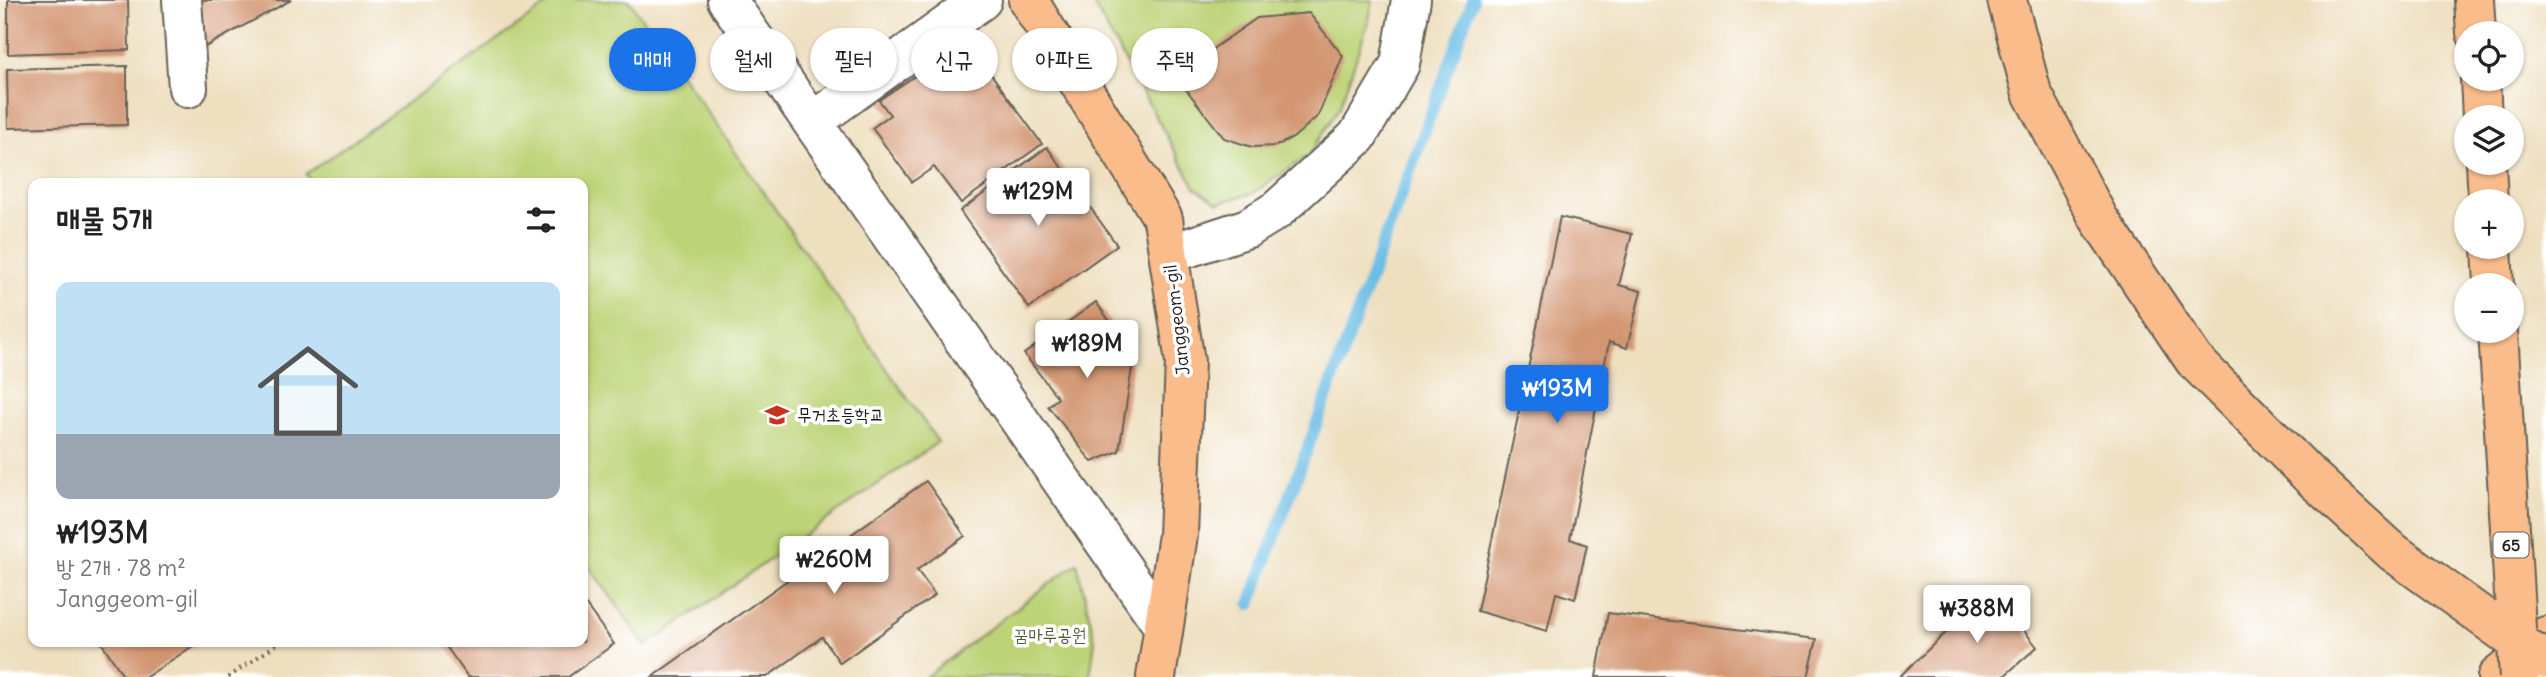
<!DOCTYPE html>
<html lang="ko">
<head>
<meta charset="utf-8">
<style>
  body { margin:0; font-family:Delius,"Poor Story",sans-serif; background:#f6f6f6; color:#222; height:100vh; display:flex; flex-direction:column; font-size:26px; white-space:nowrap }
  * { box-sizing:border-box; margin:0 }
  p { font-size:23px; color:#767676 }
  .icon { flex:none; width:38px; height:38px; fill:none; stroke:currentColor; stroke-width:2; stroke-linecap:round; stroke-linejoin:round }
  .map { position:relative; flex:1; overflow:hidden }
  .sheet { position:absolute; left:28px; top:178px; width:560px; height:469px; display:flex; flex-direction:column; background:#fff; border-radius:14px; box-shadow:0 2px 5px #0004 }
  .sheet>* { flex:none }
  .top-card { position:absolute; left:609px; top:28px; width:665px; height:63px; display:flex; gap:14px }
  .buttons { position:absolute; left:2454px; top:21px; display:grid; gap:14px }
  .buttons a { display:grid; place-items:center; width:70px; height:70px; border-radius:50%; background:#fff; box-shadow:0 2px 5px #0004; font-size:35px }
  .price { position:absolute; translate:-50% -60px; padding:0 16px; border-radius:7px; background:#fff; color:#222; font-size:23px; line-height:46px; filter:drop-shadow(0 2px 4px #0008) }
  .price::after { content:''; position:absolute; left:50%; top:42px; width:21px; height:16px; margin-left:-10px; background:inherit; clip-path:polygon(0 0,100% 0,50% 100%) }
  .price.active { background:#1a73e8; color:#fff }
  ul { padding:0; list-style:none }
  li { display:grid; align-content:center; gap:14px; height:371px; padding:0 28px }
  li span { display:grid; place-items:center; height:217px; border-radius:14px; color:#555 }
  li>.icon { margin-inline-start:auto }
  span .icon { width:126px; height:126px; fill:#fffc; stroke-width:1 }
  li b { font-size:30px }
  h2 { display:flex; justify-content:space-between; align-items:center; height:84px; padding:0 28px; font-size:30px }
  .chip { padding:0 24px; border-radius:32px; background:#fff; box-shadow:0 2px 5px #0004; font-size:24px; line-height:63px }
  .chip.active { background:#1a73e8; color:#fff }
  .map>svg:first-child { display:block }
</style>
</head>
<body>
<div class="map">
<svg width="2546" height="677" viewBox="0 0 2546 677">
  <rect width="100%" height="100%" fill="#fff"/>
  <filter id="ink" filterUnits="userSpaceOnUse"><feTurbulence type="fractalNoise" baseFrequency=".0143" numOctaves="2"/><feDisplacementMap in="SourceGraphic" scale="14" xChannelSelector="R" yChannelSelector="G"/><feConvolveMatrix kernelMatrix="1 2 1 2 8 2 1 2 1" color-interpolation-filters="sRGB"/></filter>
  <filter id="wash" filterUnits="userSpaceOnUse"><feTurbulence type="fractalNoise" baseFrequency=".00686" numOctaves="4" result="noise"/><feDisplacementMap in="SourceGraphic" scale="28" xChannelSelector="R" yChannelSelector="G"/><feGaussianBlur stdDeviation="1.57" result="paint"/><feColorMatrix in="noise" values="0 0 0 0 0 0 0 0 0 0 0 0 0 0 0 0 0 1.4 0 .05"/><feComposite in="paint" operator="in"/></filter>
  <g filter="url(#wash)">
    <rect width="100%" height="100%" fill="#eedfbf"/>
    <path fill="#bdd377" stroke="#6c784a" stroke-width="2" d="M554,0h75l309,442 -292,204 -63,-88v-374h-270l-7,-10z
      M1091,0h282l-4,20 -29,86 -31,49 -56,38 -35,10 -23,-16z
      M1077,563l18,77 -5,37h-165z"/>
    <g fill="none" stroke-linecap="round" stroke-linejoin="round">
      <path stroke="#6bbde6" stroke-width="12" d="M1250,604l223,-604"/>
    </g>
    <g id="blocks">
      <path fill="#d39672" d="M8,0h120l1,50 -121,4z
        M200,0h91l-88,48z
        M1309,13l34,43 -25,60 -25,22 -17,8 -24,1 -28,-9 -49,-63 82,-57z
        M945,56l35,3 62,85 -81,59 -27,-36 -22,15 -40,-54 18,-13 -11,-15z
        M127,66v59l-119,3 -1,-59z
        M1047,147l70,98 -88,63 -69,-97z
        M1560,217l72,17 -13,51 22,6 -14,57 -18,-6 -39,197 17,6 -12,54 -19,-6 -9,38 -70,-20z
        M1096,302l24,34 12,32 -13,83 -27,11 -44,-56 10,-8 -34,-44z
        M926,481l39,55 -48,34 18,25 -95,68 -18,-26 -55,40h-115z
        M1992,589l45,58 -34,30h-104z
        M583,601l31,43 -46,33h-100l-25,-35h140z
        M1608,613l209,26 -9,38h-212z
        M101,642h98l-53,35h-22z"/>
    </g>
  </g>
  <g filter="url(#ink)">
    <use href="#blocks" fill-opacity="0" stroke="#666055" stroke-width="2"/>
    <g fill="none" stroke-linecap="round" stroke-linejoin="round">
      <g stroke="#666055" stroke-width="42">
        <path id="minor" d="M182,0l6,88
          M727,0l436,626
          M812,122l170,-122
          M1169,254l79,-26 29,-18 80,-73 43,-73 11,-64"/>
      </g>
      <g stroke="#666055" stroke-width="42">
        <path id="major" d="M1028,0l135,219 22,143 -7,173 -22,142"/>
      </g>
      <g stroke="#666055" stroke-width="42">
        <path id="highway" d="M2007,0l25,93 67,126 95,141 116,116 83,76
          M2474,0l2,33
          M2480,79l2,38
          M2486,163l2,38
          M2492,247l2,38
          M2498,331l5,82
          M2497,677l49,-41"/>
      </g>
      <path stroke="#666055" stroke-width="4.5" stroke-dasharray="2 5" stroke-linecap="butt" d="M228,677l52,-35"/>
      <use href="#minor" stroke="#fff" stroke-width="38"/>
      <use href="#major" stroke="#fabc8b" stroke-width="38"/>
      <use href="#highway" stroke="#fabc8b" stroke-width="38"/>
      <g stroke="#666055" stroke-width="42" stroke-linecap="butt">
        <path id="highway-bridge" d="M2503,413l16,264
          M2393,552l134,97 19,10"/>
      </g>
      <use href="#highway-bridge" stroke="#fabc8b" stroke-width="38"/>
    </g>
  </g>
  <defs>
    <g id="school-bare" transform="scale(1.89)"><path d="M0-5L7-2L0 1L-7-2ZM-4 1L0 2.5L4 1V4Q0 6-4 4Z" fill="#c8321e" stroke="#fff" stroke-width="2.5" paint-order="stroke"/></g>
  </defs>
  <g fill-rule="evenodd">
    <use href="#school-bare" x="777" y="415"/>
  </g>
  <g text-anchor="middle" stroke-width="7" stroke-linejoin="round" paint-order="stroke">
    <rect fill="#fff" stroke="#606060" stroke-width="2" x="2493.5" y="532.5" width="35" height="25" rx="5"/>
    <g font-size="16" font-weight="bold" fill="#1c1c1c">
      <text x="2511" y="551">65</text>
    </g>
    <g font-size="18" fill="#1c1c1c" stroke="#fff">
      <text transform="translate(1177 320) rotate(-97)" y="6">Janggeom-gil</text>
    </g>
    <g font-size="18" fill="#1c1c1c" stroke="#fff" text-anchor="start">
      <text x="797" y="421">무거초등학교</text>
    </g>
    <g font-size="18" fill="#545c3c" stroke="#fff">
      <text x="1050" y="641">꿈마루공원</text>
    </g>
  </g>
</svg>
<div class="buttons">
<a><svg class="icon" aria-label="locate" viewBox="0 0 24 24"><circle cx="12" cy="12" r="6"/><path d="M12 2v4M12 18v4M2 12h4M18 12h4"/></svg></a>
<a><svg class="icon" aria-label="layers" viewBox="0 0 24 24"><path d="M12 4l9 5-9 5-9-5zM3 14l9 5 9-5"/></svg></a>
<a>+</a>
<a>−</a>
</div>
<b class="price" style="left:1038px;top:228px">₩129M</b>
<b class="price" style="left:1087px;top:380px">₩189M</b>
<b class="price active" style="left:1557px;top:425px">₩193M</b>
<b class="price" style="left:834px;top:596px">₩260M</b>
<b class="price" style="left:1977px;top:645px">₩388M</b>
<div class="top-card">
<a class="chip active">매매</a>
<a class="chip">월세</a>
<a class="chip">필터</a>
<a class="chip">신규</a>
<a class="chip">아파트</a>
<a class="chip">주택</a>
</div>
<section class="sheet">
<h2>매물 5개<svg class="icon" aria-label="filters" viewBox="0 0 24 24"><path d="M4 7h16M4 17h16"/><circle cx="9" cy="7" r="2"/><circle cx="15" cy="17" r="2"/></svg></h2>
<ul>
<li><span style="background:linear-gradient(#bfe0f5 70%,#9aa5b1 0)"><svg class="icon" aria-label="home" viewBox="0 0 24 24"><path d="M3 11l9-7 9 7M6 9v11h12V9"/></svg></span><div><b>₩193M</b><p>방 2개 · 78 m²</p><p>Janggeom-gil</p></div></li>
</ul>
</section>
</div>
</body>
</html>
